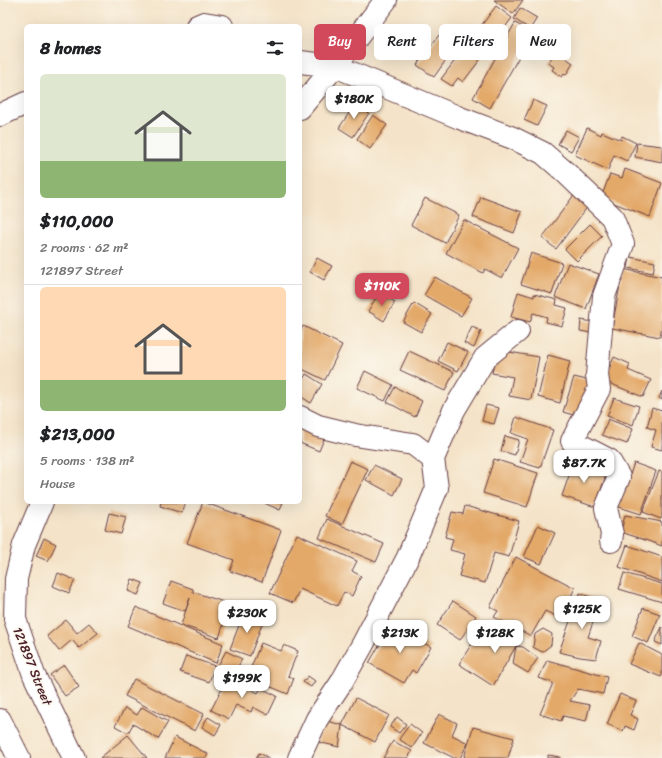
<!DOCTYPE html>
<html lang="en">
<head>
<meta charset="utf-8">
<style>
  body { margin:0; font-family:Sriracha,sans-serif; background:#f2f2f2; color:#202124; height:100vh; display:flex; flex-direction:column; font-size:15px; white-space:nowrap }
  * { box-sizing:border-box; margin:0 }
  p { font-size:13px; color:#757577 }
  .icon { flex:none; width:22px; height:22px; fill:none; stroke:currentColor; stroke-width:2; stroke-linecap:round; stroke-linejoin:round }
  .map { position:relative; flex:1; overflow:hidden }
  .drawer { position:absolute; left:24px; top:24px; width:278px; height:480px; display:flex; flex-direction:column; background:#fff; border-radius:6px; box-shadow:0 4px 16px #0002 }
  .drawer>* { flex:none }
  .top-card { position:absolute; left:314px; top:24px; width:288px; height:36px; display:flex; gap:8px }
  .price { position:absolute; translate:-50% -34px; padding:0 9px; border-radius:8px; background:#fff; color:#222; font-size:13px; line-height:26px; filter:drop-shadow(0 1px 2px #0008) }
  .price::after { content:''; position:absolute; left:50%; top:24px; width:12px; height:9px; margin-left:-6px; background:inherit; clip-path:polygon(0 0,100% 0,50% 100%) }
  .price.selected { background:#d1495b; color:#fff }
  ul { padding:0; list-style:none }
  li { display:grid; align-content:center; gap:8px; height:212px; padding:0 16px }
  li+li { border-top:1px solid #e0e0e0 }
  li span { display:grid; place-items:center; height:124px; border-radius:6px; color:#555 }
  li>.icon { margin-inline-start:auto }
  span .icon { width:72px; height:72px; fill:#fffc; stroke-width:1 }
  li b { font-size:17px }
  h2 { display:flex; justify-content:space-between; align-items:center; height:48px; padding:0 16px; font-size:17px }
  .tag { padding:0 14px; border-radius:6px; background:#fff; box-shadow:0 4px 16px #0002; font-size:14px; line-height:36px }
  .tag.selected { background:#d1495b; color:#fff }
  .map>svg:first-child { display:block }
</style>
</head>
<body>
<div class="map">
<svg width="662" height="758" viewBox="0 0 662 758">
  <rect width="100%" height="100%" fill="#fbf7ec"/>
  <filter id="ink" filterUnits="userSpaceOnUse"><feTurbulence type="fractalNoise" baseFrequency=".025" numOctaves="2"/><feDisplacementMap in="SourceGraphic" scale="8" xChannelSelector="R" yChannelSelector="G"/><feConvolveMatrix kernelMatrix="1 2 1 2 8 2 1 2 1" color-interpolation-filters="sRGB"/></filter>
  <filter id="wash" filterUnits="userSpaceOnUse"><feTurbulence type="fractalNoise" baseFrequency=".012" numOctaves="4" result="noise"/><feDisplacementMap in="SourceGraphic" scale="16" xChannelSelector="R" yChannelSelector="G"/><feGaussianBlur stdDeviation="0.9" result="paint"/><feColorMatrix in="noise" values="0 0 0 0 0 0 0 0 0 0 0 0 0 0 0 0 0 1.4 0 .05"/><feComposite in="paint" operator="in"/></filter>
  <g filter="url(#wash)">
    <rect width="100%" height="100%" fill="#f4e3c8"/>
    <g id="blocks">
      <path fill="#e3a969" d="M494,0h29l-10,14z
        M496,6l16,12 -49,64 -5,-4 -6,8 -11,-7z
        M520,8l17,10 -7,11 -16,-10z
        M515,23l18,9 -43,76 -17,-10z
        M439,35l16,12 -21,30 -17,-12z
        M556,51l17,12 -7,12 -2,-1 -2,3 -10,-7 2,-3 -6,-4z
        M533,100l14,6 -10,20 -13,-6z
        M355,104l14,9 -16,24 -14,-9z
        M373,115l14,10 -17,24 -13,-10z
        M587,128l14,7 1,-3 19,8 1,-4 14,7 -9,18 -13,-6 -6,15 -33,-15z
        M566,130l13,7 -8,14 -13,-7z
        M637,143l25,3v16l-27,-5z
        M625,169l37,14 -12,34 -49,-19 9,-24 12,4z
        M574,195l14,11 -32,43 -14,-11z
        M481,197l41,15 -8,21 -41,-16z
        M425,198l34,17 -14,28 -34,-18z
        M464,220l54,28 -16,30 -17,-9 -2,4 -37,-20z
        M590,224l12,12 -25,25 -12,-12z
        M531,253l31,10 -10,31 -31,-10z
        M630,257l25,5 -2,11 -25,-5z
        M317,258l15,8 -8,14 -14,-8z
        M568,263l31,11 -13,35 -31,-12z
        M623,269l39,8v49l-2,11 -48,-9z
        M435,277l37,21 -11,18 -37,-21z
        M518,292l16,5v-3l23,6 -1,5 11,3 -5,18 -16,-4 1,-5 -14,-4 -3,9 -19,-5z
        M379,293l16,9 -11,19 -16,-10z
        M414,303l18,11 -11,18 -18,-10z
        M581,320l12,2 -2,11 -11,-2z
        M303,326l39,19 -17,35 -25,-12v-36z
        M472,327l9,4 -7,17 -10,-5z
        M447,342l21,10 -10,19 -20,-10z
        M497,350l42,7 -8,43 -22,-4 4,-19 -21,-4z
        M409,351l45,21 -9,19 -45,-21z
        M548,355l22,6 -10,42 -22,-6z
        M614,357l16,7 -2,6 23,10 -8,17 -39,-16z
        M365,371l28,14 -8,16 -28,-13z
        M306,374l16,10 -11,19 -11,-7v-12z
        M574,377l17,4 -11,36 -17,-5z
        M395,387l27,14 -7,16 -28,-15z
        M662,391v9l-3,-2z
        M614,398l25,8 -6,19 -26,-9z
        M486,405l13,3 -5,16 -12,-3z
        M652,408l10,3v39l-11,-3 5,-17 -9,-3z
        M516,417l37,13 -13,38 -20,-6 8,-23 -17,-6z
        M608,419l25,10 -6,15 -25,-9z
        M300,428l24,11 -5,12 -19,-8z
        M505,436l14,4 -4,15 -14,-4z
        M494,459l44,14 -11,34 -44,-14z
        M350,461l18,8 -26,55 -17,-8z
        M574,461l33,11 -12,35 -33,-11z
        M634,463l22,8 -15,43 -22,-7z
        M374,465l28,14 -8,16 -28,-15z
        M659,471l3,1v45l-1,2 -18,-7z
        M161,502h25l-4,11 -22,-7z
        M203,502l78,28 -19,52 -32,-11 4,-11 -47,-17z
        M262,502h21l-3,8z
        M465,506l54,15 -10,36 -15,-4 -9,30 -26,-7 6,-22 -15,-4 3,-11 -8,-2 7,-25 11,2z
        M109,513l17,4 -5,17 -16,-4z
        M625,515l37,7v24l-8,-3 -33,-11z
        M327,519l57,25 -8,18 -57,-24z
        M538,525l17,8 -14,31 -17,-7z
        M297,534l60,27 -5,10 9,5 -9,20 -8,-4 -7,14 -37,-17 -7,14 -23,-10z
        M44,538l12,6 -8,17 -12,-5z
        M627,545l35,12v25l-43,-15z
        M516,557l59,31 -15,30 -15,-7 -14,25 -37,-19 4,-6 -8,-4z
        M58,573l17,7 -6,13 -16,-7z
        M624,573l38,11v18l-43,-13z
        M132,579l11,4 -5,12 -10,-4z
        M171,581l22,8v3l37,12 -11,34 -38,-13 9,-27 -5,13 -22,-8z
        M580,593l20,8 -12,36 13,4 -5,18 -16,-2 -21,-5z
        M453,601l23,15 -16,24 -23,-15z
        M136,607l87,37 -7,19 -88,-37z
        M643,608l17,6 -12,29 -16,-7z
        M244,612l20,7 -14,37 -20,-7z
        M66,620l11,13 12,-10 9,10 -19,15 -7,-8 -13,11 -12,-15z
        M486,621l34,22 -4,3 7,1 15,11 -10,15 -15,-9 3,-18 -23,40 -34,-22z
        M391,625l40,22 -15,26 -4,-3 -8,13 -35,-20z
        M662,627v18l-7,-3z
        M543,629l9,5 -1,11 -9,7 -9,-5 2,-13z
        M261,643l20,8 3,-6 14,6 -10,25 6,2 -6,16 -41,-17z
        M639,643l23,12v20l-1,2 -32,-13z
        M226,651l16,8 -10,19 -16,-9z
        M186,656l29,10 -6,16 -29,-10z
        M547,660l60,17 -4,17 -25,-5 -8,12 20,4 -4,16 -23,-5 -2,5 -21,-7 13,-31 -14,-5z
        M64,665l15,22 -14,9 -15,-21z
        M308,676l7,5 -4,6 -8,-5z
        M228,677l30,16 3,-5 16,8 -9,19 -15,-8 -2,5 -15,-7 -7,14 -18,-9z
        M134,679l70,35 -9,17 -70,-35z
        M620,694l16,7 -6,14 8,4 -4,11 -9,-4 -2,5 -16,-7z
        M356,698l33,17 -14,27 -33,-17z
        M142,707l26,15 -10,17 -25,-15 -5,9 -13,-7 10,-18 12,7z
        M439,714l18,9 -5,12 16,8 -8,15h-6l-30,-15z
        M208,717l13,8 -6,10 -13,-8z
        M397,717l9,7 -7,9 -9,-6z
        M323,720l19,5 -3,22 -21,-5z
        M410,724l12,9 -10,15 -13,-9z
        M473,727l41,11 -6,20h-44z
        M128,735l19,23h-47z
        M175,737l33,17 -2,4h-41z
        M393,741l19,10 -4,7h-25z
        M259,753l10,5h-13z
        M548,755l12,2v1h-12z"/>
    </g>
  </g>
  <g filter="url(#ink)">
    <use href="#blocks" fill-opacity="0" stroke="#643c43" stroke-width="1"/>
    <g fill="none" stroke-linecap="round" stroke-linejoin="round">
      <g stroke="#643c43" stroke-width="24">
        <path id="minor" d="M197,26l7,-3 18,3
          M300,62l35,4 125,52 53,20 30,15 22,19 47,45 11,27 -19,52 -7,79 2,14 -27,52 37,19 10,17 -13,31 6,26 -1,7
          M300,108l35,-42 51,-66
          M0,115l26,-12
          M433,459l21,-49 31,-52 33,-27
          M42,502l-18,43 -8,34 -1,40 19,56 40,83
          M0,720l19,38
          M299,758l18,-39 24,-36 22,-39 45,-87 29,-69 -4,-29 -20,-15 -58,-9 -37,-9 -18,-9"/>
      </g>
      <use href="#minor" stroke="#fff" stroke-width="22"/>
    </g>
  </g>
  <g text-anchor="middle" stroke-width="3" stroke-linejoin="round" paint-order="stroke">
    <g font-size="13" fill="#4a1f2b" stroke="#fbf7ec">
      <text transform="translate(33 666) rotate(68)" y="5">121897 Street</text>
    </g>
  </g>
</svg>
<b class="price" style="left:354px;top:120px">$180K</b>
<b class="price selected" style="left:382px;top:307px">$110K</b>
<b class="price" style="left:584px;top:484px">$87.7K</b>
<b class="price" style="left:582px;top:630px">$125K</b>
<b class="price" style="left:247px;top:634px">$230K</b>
<b class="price" style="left:400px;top:654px">$213K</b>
<b class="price" style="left:495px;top:654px">$128K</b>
<b class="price" style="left:242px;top:699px">$199K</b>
<div class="top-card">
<a class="tag selected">Buy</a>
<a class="tag">Rent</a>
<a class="tag">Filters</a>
<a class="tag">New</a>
</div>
<section class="drawer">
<h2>8 homes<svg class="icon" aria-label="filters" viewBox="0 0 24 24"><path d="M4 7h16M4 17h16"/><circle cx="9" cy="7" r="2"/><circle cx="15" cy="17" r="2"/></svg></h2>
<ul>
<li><span style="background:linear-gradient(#dfe7d0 70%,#8fb573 0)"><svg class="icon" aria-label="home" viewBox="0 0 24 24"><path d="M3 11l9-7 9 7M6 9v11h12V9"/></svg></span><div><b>$110,000</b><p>2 rooms · 62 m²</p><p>121897 Street</p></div></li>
<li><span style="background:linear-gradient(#ffd9b3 75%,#8fb573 0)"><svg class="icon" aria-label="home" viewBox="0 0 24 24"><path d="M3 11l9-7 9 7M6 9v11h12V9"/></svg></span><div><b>$213,000</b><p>5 rooms · 138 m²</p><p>House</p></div></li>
</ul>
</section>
</div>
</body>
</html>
